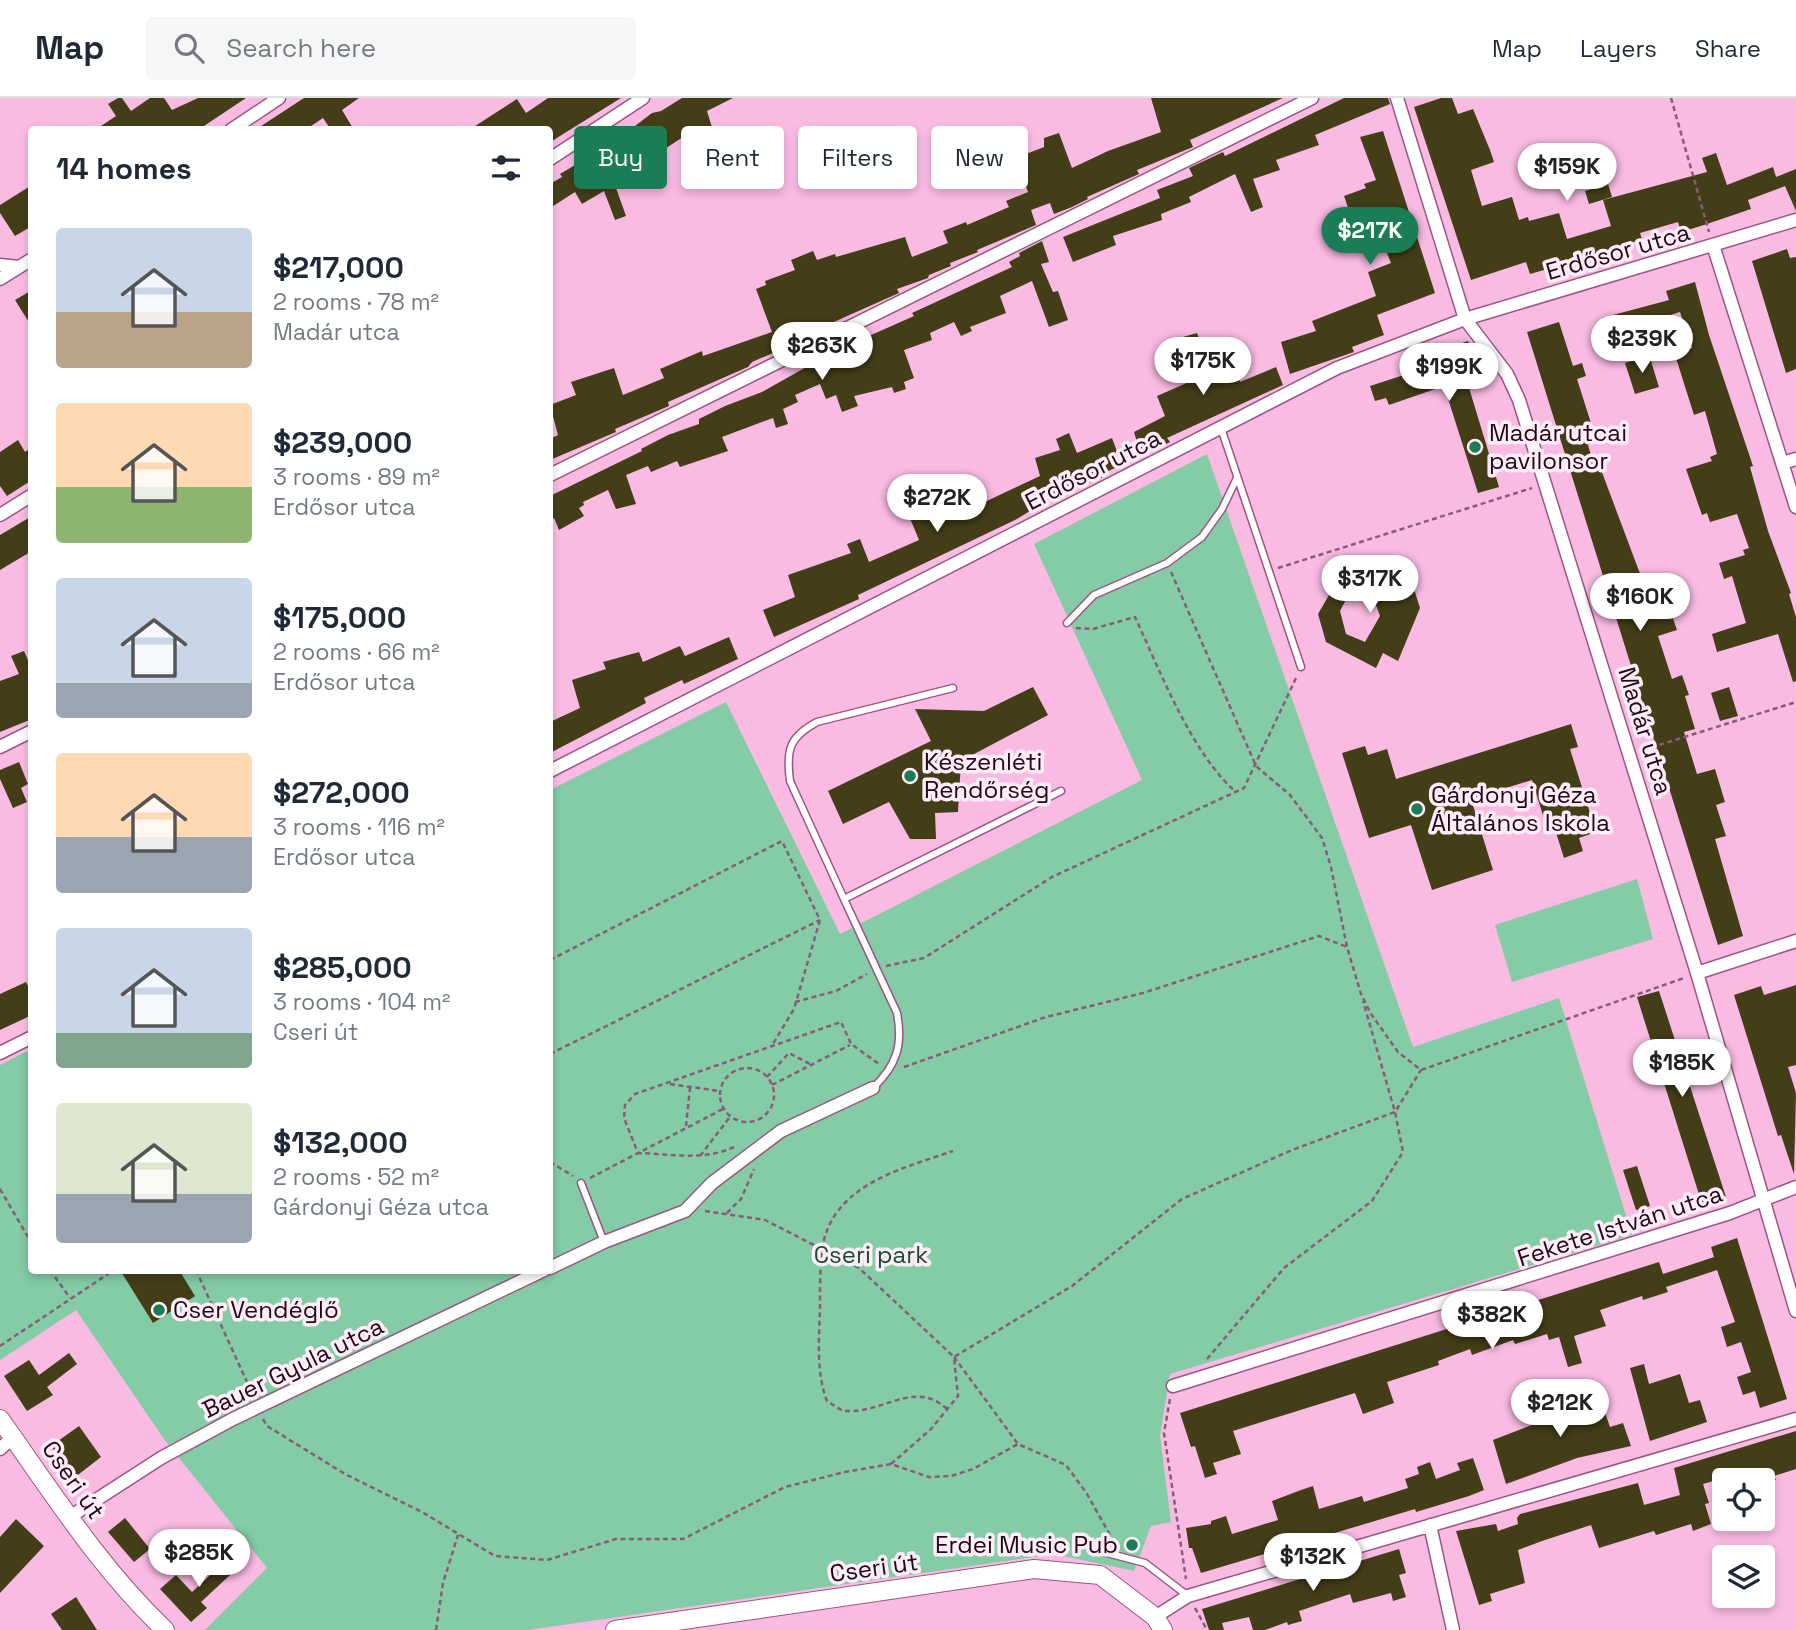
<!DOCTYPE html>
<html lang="en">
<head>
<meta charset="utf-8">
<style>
  body { margin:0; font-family:"Space Grotesk",sans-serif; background:#f6f6f7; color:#1f2937; height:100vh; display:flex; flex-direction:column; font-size:26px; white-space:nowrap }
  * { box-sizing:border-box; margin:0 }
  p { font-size:23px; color:#747a83 }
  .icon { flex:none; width:38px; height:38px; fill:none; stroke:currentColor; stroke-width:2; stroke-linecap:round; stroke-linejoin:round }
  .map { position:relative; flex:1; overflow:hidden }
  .side { position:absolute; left:28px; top:28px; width:525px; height:1148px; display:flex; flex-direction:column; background:#fff; border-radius:7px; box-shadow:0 4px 10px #0003 }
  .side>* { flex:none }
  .guide { position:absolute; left:574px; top:28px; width:665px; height:63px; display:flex; gap:14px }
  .controls { position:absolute; left:1712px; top:1370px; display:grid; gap:14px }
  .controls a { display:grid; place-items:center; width:63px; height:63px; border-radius:7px; background:#fff; box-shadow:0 4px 10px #0003; font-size:35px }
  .price { position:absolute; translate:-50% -60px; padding:0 16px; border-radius:24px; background:#fff; color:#222; font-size:23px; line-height:46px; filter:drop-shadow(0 2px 4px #0008) }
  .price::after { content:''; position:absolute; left:50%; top:42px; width:21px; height:16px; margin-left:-10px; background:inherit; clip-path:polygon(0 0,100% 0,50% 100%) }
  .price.selected { background:#1a7d55; color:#fff }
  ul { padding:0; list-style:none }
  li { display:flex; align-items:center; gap:21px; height:175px; padding:0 28px }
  li span { display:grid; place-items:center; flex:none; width:196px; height:140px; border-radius:7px; color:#555 }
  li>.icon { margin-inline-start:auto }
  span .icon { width:84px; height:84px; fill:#fffc; stroke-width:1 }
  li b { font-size:30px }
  h2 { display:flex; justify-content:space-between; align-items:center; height:84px; padding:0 28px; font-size:30px }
  .pill { padding:0 24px; border-radius:7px; background:#fff; box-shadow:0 4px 10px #0003; font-size:24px; line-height:63px }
  .pill.selected { background:#1a7d55; color:#fff }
  header { display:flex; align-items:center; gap:42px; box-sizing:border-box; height:98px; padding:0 35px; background:#fff; border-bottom:2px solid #e0e1e3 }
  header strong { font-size:33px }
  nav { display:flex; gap:38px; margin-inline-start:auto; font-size:24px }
  .search { width:490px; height:63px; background:#f6f6f7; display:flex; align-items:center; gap:18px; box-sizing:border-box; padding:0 24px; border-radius:7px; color:#747a83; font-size:26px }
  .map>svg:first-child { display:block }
</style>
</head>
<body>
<header>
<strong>Map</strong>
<div class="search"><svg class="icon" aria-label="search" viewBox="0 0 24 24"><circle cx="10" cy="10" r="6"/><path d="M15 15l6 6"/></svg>Search here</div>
<nav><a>Map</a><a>Layers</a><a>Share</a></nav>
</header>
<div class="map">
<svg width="1796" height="1532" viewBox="0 0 1796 1532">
  <rect width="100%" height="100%" fill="#fabbe3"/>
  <path fill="#83cca6" d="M1207,356l206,593 146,-49 73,237 -462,139 -10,62 11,86 -20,4 -17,45 -80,-17 -526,76h-323l62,-62 -103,-129 -88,-129 -76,50v-295l31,-16 1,221h518v-480l176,-88 114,232 302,-154 -108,-236z
    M1637,781l16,60 -141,43 -17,-57z"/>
  <path fill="#443e18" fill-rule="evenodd" d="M118,0h4l9,13 19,-13h14l8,12 26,-12h48l-48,32h-103l21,-14 -8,-12z
    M304,0h55l-17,12 12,20h-23l-8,-12 -18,12h-50z
    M548,0h73l-69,43 -2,-11h-81l48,-31 9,14z
    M682,0h51l-26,13 10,33 -15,4 5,15 -15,4 -9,-30 -29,19 3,12 -39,10 3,8 -5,2 10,28 -11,4 -11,-29 -22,13 -7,-12 -25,16v-24l12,-7 -2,-3 54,-32 38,-29 9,-2z
    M1151,0h132l-93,42 3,7 -56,23 2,4 -52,23 1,2 -16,8 -18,7 -4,-11 -19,7 5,15 -59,25 1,2 -28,11 1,3 -22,9 -1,3 -31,11 2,4 -90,40 1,4 -58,25 -4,5 -80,35 1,4 -54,23 1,3 -66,28v-21l8,-4 -8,-30 26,-10 -5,-13 43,-14 9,27 41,-17 -4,-9 42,-18 1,5 69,-24 -16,-43 10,-4 -1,-4 30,-11 -4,-10 22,-9 4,9 18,-6 1,3 69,-20 7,20 36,-14 -5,-12 23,-9 1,3 42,-18 -3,-6 22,-9 -12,-34 28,-11v-9l15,-5 13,35 36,-17 53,-19z
    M1344,0h44l2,6 -75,31 4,10 -43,15 4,10 -27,9 10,28 -12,5 -16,-38 -46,23 2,5 -30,12 1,6 -49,16 3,9 -43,17 -10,-25 97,-39 -3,-8 36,-14 -4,-8 34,-16 2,4z
    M1441,0h11l6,16 15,-5 17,41 4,12 -23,8 11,36 30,-9 7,23 9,-3 1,4 30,-8 8,26 44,-13 -8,-26 104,-28 -5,-14 14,-5 11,32 46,-18 3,10 20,-8v42l-11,-25 -37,14 3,9 -47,16 -23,7 -3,-10 -38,11 2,6 -52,18 -60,17 -4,-12 -55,18 -57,-173z
    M1383,33l52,162 -58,22 7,20 -32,12 2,5 -64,22 -9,-32 35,-11 -4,-10 64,-25 -8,-24 23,-9 -13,-33 -20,6 -14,-40 22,-8 -2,-4 12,-4 -16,-43z
    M1003,54l4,14 -18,5 -5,-14z
    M1608,86l4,13 -23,7 -4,-13z
    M32,87v41l-17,10 -15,-23v-8z
    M1042,143l7,21 -8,2 12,28 5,-1 10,29 -19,7 -17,-46 -32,15 6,17 -36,14 2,4 -11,5 -7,-14 -24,11 2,7 -28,10 10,28 -10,4 2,7 -12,4 -2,-6 -38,9 4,10 -16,6 -6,-17 -10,4 -6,-15 -25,11 3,7 -15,7 5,15 -12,4 -3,-10 -51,19 6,14 -48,16 -3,-6 -26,11 -3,-6 -22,9 10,29 -20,5 -8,-19 -25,12 1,3 -5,3 5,8 -25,14 -5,-12 -4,2v-24l92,-45 -1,-2 27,-14 31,-11v-5l26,-13 37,-14 71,-40 81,-36 -2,-3 100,-46 -3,-5 11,-6 -1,-3z
    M1787,151l3,9 6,-1v112l-10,4 -34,-112z
    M1695,184l14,53 44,131 -3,1 18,64 23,62 -2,1 7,23v64l-3,1 -15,-48 -61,18 -5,-18 34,-11 -14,-47 -8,3 -5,-16 26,-8 -2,-5 6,-2 -12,-34 -27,8 -3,-9 -5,2 -16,-46 26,-8 -2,-4 7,-3 -12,-43 -11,4 -19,-60 17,-7 -12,-36 -73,23 -5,-17 67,-18 -3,-9z
    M32,192v37l-17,-27z
    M1559,224l14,44 9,-3 4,13 -9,3 20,63 -9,3 7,24 5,-2 45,120 11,-3 2,6 4,-2 15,42 -19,6 14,43 10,-4 7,20 -4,1 10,33 -11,3 13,42 18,-5 10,33 -9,3 10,31 -11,3 28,97 -25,9 -191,-613z
    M1197,235l12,33 23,-8 8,24 36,-15 7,18 -116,53 3,4 -29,14 -7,-24 31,-16 -8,-20 32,-14 -4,-12 9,-3 -11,-30z
    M1468,243l12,36 -13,4 32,106 -21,6 -34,-107 -55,19 -3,-7 -11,3 -5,-15 43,-14 -2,-7 37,-13 -1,-4z
    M1649,257l10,32 -24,7 -10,-31z
    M1069,335l8,20 35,-15 10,27 -21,9 2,3 -58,25 -30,18 -157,75 1,4 -85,38 -11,-27 32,-13 -7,-22 63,-22 -4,-9 13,-5 9,23 50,-22 -12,-29 33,-12 -4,-12 15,-5 10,29 11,-3 68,-32 -5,-18 25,-8 -4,-11z
    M18,342l7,12 7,-5v33l-25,16 -7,-10v-34z
    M32,418v35l-32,19v-35z
    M1362,463l51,25 7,22 -22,53 -15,-8 -7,15 -50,-26 -8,-28 25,-43 12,6zM1350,494l26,13 4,11 -15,26 -19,-8 -6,-23z
    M729,539l9,22 -54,25 -2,-4 -38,18 2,5 -96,50v-31l30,-14 -8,-28 34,-11 -3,-7 36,-10 4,10 37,-16 5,10z
    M24,553l8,18v50l-32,13v-51l19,-7 -8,-18z
    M1033,589l15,28 -87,46 -3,51 -23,1 1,26h-26l-21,-37 -46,22 -15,-33 103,-50 -16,-32 69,2z
    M1729,589l9,29 -18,5 -9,-28z
    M1571,626l7,23 -8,2 26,83 -17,6 4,13 -19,7 -12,-38 -7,2 -13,-42 -61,19 22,71 -61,20 -21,-65 -42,13 -27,-85 23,-7 3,9 19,-6 9,30z
    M19,664l9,22 -7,4 6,14 -14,6 -13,-29v-9z
    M26,884l6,12v21l-32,15v-36z
    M1796,887v80l-8,2 8,26 -2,81 -13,-39 -3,1 -44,-141 27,-9 3,9z
    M1659,893l67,206 -24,7 -65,-207z
    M1637,1068l13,40 -14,4 -13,-40z
    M1737,1140l50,161 -27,9 -5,-17 -12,4 -6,-18 14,-5 -10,-30 -14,5 -6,-20 14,-5 -18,-52 -51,17 2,5 -25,8 -1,-4 -42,14 6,16 -32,10 8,27 -14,4 -9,-30 -10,3 -2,-6 -32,10 -2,-4 -41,15 -2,-6 -32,12 1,4 -52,17 7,21 -31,11 -8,-21 -122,38 8,23 -28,9 4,11 -12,4 -10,-32 -4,1 -11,-34 479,-151 4,12 51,-17 -3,-10z
    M120,1172h59l16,26 -42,27z
    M69,1255l8,11 -30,23 6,8 -26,16 -23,-35 25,-16 10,15z
    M1644,1266l5,20 31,-10 9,29 11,-3 7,22 -57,19 -20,-73z
    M1573,1297l3,7 23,-7 11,32 13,-4 8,23 -54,12 -71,26 -13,-44 52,-20 -2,-6 21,-6 -3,-9z
    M79,1328l22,31 -27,21 -23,-32z
    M1796,1333v38l-22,7 2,4h-25l-4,-9 -44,13 6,19 -4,1 6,20 -18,7 -2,-7 -35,11 -2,-4 -55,17 -8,-23 -49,16 -24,9 7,33 -35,11 2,7 -13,4 -23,-74 40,-7 2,7 20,-7 -1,-6 3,-4 118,-31 6,22 36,-10 -6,-27z
    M1473,1360l11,32 -15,6 -53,16 -1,-3 -214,64 -9,-25h-3l-3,-20 25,-4v-3l15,-5 6,18 46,-14 -6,-19 29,-11 12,-4 6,23 43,-13 2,6 44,-14 -3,-9 14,-5 -2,-7 13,-5 6,17 24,-9 -3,-7z
    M125,1420l25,31 -16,13 -26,-30z
    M16,1421l28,27 -44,47v-56z
    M1399,1451l7,24 -7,2 7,22 -13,4 -2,-8 -38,10 -3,-9 -51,17 3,10 -14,4 -1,-3 -22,8h-12l-4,-13 -27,6 2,7h-15l-7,-21z
    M235,1454l9,10 -43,40 6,6 -16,14 -31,-33 16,-14 16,17z
    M76,1499l21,33h-35l-11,-16z"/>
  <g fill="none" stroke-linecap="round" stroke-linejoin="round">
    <g stroke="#9a5583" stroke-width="9">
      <path id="lane" d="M1221,330l80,239
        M1067,525l27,-28 73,-32 35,-26 20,-28 15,-31
        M844,801l-54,-118c-4,-31 -1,-44 27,-59l136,-34
        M873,990c24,-23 30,-43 24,-75l-53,-114 217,-108
        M581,1085l23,59
        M1103,1454l42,11 43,33"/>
    </g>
    <g stroke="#9a5583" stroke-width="15">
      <path id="street" d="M1397,0l68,221 42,55 12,26 178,573 99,338
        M231,32l48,-32
        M550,61l93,-61
        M1713,147l83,262
        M0,167l19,2
        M0,181l32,-20
        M1782,365l14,-4
        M550,377l762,-377
        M0,417l32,-20
        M0,649l32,-16
        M550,673l787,-403 128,-49 331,-99
        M1697,875l99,-32
        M0,955l32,-16
        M550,1170l54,-26 81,-31 27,-28 69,-52 92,-43
        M1173,1288l557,-173 66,-26
        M0,1351l13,-12
        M68,1420l93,-60 72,-39 311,-149
        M1430,1427l23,105
        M1155,1519l33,-21 608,-177"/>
    </g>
    <g stroke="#9a5583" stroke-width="20">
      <path id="secondary" d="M0,1321c52,73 99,148 165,211
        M615,1532l419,-61 66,6 55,42 8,13"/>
    </g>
    <path stroke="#885c79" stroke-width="2.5" stroke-dasharray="5 3.5" stroke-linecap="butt" d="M1671,0l38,134
      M1278,470l254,-80
      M1171,474l85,194 34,29 32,43 9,29 16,80 14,47 10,20 27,38 23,18 263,-92
      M1076,530l17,1 42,-12c25,54 57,137 101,175
      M1643,652l153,-48
      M550,862l232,-119 38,79 -26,89 -23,38
      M886,868l38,-8 128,-81 192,-89 53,-112
      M795,904l41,-11 31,-17
      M550,956l270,-134
      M904,969l142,-50 97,-24 176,-57 28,11
      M720 997a27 27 0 1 1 54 0a27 27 0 1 1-54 0Z
      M767,979l22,-24 21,11
      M670,986l49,7
      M772,987l78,-40
      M686,1028l4,-38
      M734,1049c-29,14 -64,7 -96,6l-14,-35 1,-13 10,-11 206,-72 10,22 28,20
      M700,1058l30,-39
      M550,1064l23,14
      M590,1080l133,-69
      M0,1091l32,55
      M705,1113l60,9 94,48 95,89 118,-71 110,-87 110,-49 103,-38 26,-42
      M727,1115l14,-14 13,-30
      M50,1172l20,28
      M196,1172l56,123
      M0,1248l114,-76
      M954,1259l64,87 48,21 21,29 27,48
      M1207,1261l77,-91 88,-67 31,-49 -8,-40 -32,-111
      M1170,1301l-6,34 22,146
      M947,1311c-31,-28 -58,0 -94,2h-10l-16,-10c-11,-28 -8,-63 -7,-92 0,-19 0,-40 2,-59 9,-65 79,-81 131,-99
      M263,1321l4,7 78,48 77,38 73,44 52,4 69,-21h67l102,-52 60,-15 46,-8 38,13 22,-1 22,-7 45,-25
      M891,1366l40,-35 27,-33 -4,-38
      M1195,1510l12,22
      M436,1532l7,-47 15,-48"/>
    <use href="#lane" stroke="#fff" stroke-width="6"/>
    <use href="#street" stroke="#fff" stroke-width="12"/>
    <use href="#secondary" stroke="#fff" stroke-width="18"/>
  </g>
  <g fill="#1a7d55" stroke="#feedf7" stroke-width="2.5">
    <circle cx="1475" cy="349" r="7"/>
    <circle cx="910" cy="678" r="7"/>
    <circle cx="1417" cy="711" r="7"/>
    <circle cx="159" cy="1212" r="7"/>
    <circle cx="1132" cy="1447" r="7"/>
  </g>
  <g text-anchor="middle" stroke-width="7" stroke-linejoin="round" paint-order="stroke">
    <g font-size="24" fill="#210719" stroke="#feedf7">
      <text transform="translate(1618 154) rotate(-16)" y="8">Erdősor utca</text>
      <text transform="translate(1093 372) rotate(-27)" y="8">Erdősor utca</text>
      <text transform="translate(1645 633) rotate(73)" y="8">Madár utca</text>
      <text transform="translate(1620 1128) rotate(-18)" y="8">Fekete István utca</text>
      <text transform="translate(293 1270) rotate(-26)" y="8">Bauer Gyula utca</text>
      <text transform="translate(73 1382) rotate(55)" y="8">Cseri út</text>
      <text transform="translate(874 1470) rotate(-8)" y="8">Cseri út</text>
    </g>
    <g font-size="24" fill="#210719" stroke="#feedf7" text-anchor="start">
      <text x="1489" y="343">Madár utcai<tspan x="1489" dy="28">pavilonsor</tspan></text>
      <text x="924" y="672">Készenléti<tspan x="924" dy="28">Rendőrség</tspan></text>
      <text x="1431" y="705">Gárdonyi Géza<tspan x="1431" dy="28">Általános Iskola</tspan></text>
      <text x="173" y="1220">Cser Vendéglő</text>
      <text x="1118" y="1455" text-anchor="end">Erdei Music Pub</text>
    </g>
    <g font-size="24" fill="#174b34" stroke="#feedf7">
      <text x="871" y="1165">Cseri park</text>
    </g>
  </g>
</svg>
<div class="controls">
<a><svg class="icon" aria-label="locate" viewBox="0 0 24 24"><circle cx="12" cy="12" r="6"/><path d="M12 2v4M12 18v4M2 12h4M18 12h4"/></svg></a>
<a><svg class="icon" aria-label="layers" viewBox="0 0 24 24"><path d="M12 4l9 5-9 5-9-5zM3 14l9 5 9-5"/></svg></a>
</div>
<b class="price" style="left:1567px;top:105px">$159K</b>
<b class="price selected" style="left:1370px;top:169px">$217K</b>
<b class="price" style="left:1642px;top:277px">$239K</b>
<b class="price" style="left:822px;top:284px">$263K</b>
<b class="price" style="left:1203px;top:299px">$175K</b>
<b class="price" style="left:1449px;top:305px">$199K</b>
<b class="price" style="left:937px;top:436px">$272K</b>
<b class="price" style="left:1370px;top:517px">$317K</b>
<b class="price" style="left:1640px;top:535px">$160K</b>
<b class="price" style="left:1682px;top:1001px">$185K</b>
<b class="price" style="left:1492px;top:1253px">$382K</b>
<b class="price" style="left:1560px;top:1341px">$212K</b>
<b class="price" style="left:199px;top:1491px">$285K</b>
<b class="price" style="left:1313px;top:1495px">$132K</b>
<div class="guide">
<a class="pill selected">Buy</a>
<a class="pill">Rent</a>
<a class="pill">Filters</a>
<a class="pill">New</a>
</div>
<section class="side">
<h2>14 homes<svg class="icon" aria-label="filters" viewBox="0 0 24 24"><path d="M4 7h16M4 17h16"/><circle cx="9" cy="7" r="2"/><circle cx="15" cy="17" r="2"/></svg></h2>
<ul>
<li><span style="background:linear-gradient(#c9d6e8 60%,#b9a48a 0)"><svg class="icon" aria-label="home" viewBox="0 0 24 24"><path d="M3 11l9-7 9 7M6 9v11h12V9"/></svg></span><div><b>$217,000</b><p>2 rooms · 78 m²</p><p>Madár utca</p></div></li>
<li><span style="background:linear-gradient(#ffd9b3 60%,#8fb573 0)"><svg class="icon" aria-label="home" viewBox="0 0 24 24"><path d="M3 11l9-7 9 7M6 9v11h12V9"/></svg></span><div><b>$239,000</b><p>3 rooms · 89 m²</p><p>Erdősor utca</p></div></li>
<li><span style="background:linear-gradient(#c9d6e8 75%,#9aa5b1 0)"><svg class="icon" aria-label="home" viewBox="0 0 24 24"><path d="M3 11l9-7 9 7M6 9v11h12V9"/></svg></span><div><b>$175,000</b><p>2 rooms · 66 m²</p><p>Erdősor utca</p></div></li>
<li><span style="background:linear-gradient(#ffd9b3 60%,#9aa5b1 0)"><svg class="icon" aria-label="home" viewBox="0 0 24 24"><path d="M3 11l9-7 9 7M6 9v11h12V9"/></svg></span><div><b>$272,000</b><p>3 rooms · 116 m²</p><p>Erdősor utca</p></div></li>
<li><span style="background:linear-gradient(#c9d6e8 75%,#7fa58c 0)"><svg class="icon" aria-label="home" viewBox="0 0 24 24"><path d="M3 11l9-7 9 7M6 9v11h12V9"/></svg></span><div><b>$285,000</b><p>3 rooms · 104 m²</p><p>Cseri út</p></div></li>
<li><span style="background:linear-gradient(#dfe7d0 65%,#9aa5b1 0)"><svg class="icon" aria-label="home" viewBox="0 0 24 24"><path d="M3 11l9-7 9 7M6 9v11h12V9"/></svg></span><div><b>$132,000</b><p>2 rooms · 52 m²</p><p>Gárdonyi Géza utca</p></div></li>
</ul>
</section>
</div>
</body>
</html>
